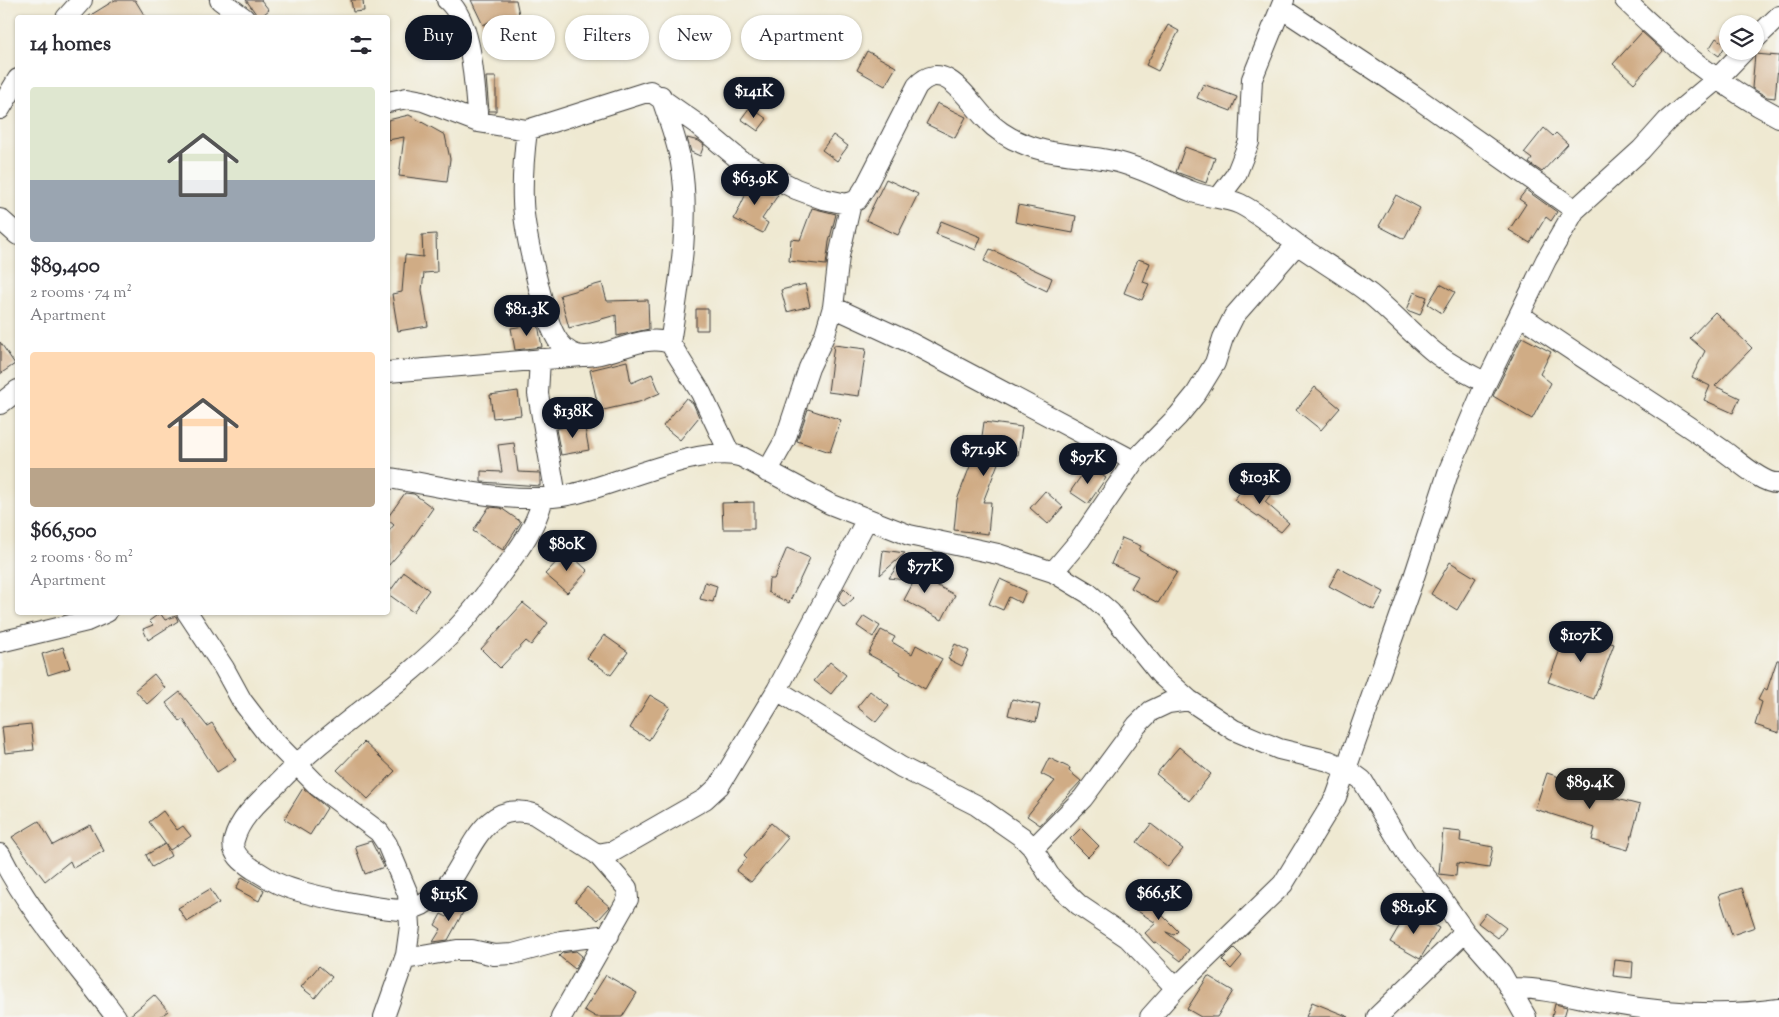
<!DOCTYPE html>
<html lang="en">
<head>
<meta charset="utf-8">
<style>
  body { margin:0; font-family:"Sorts Mill Goudy",serif; background:#f7f7f7; color:#2b2b33; height:100vh; display:flex; flex-direction:column; font-size:19px; white-space:nowrap }
  * { box-sizing:border-box; margin:0 }
  p { font-size:16px; color:#7c7c81 }
  .icon { flex:none; width:28px; height:28px; fill:none; stroke:currentColor; stroke-width:2; stroke-linecap:round; stroke-linejoin:round }
  .map { position:relative; flex:1; overflow:hidden }
  .sheet { position:absolute; left:15px; top:15px; width:375px; height:600px; display:flex; flex-direction:column; background:#fff; border-radius:5px; box-shadow:0 1px 4px #0004 }
  .sheet>* { flex:none }
  .banner { position:absolute; left:405px; top:15px; width:475px; height:45px; display:flex; gap:10px }
  .controls { position:absolute; left:1719px; top:15px; display:grid; gap:10px }
  .controls a { display:grid; place-items:center; width:45px; height:45px; border-radius:50%; background:#fff; box-shadow:0 1px 4px #0004; font-size:25px }
  .price { position:absolute; translate:-50% -42px; padding:0 11px; border-radius:18px; background:#111827; color:#fff; font-size:16px; line-height:32px; filter:drop-shadow(0 1px 2px #0008) }
  .price::after { content:''; position:absolute; left:50%; top:30px; width:15px; height:11px; margin-left:-8px; background:inherit; clip-path:polygon(0 0,100% 0,50% 100%) }
  .price.selected { background:#222; color:#fff }
  ul { padding:0; list-style:none }
  li { display:grid; align-content:center; gap:10px; height:265px; padding:0 15px }
  li span { display:grid; place-items:center; height:155px; border-radius:5px; color:#555 }
  li>.icon { margin-inline-start:auto }
  span .icon { width:90px; height:90px; fill:#fffc; stroke-width:1 }
  li b { font-size:21px }
  h2 { display:flex; justify-content:space-between; align-items:center; height:60px; padding:0 15px; font-size:21px }
  .tag { padding:0 18px; border-radius:22px; background:#fff; box-shadow:0 1px 4px #0004; font-size:18px; line-height:45px }
  .tag.selected { background:#111827; color:#fff }
  .map>svg:first-child { display:block }
</style>
</head>
<body>
<div class="map">
<svg width="1779" height="1017" viewBox="0 0 1779 1017">
  <rect width="100%" height="100%" fill="#f6f6f2"/>
  <filter id="ink" filterUnits="userSpaceOnUse"><feTurbulence type="fractalNoise" baseFrequency=".02" numOctaves="2"/><feDisplacementMap in="SourceGraphic" scale="10" xChannelSelector="R" yChannelSelector="G"/><feConvolveMatrix kernelMatrix="1 2 1 2 8 2 1 2 1" color-interpolation-filters="sRGB"/></filter>
  <filter id="wash" filterUnits="userSpaceOnUse"><feTurbulence type="fractalNoise" baseFrequency=".0096" numOctaves="4" result="noise"/><feDisplacementMap in="SourceGraphic" scale="20" xChannelSelector="R" yChannelSelector="G"/><feGaussianBlur stdDeviation="1.12" result="paint"/><feColorMatrix in="noise" values="0 0 0 0 0 0 0 0 0 0 0 0 0 0 0 0 0 1.4 0 .05"/><feComposite in="paint" operator="in"/></filter>
  <g filter="url(#wash)">
    <rect width="100%" height="100%" fill="#efe9d2"/>
    <g id="blocks">
      <path fill="#d0ac85" d="M115,0h20l11,18h-60z
        M246,0h15l8,10 -10,8z
        M351,0h12l1,11 -11,1z
        M471,0h45l10,47 -26,7 -8,-34 -9,5z
        M1168,25l11,6 -21,40 -12,-6z
        M1642,32l21,19 -29,32 -21,-19z
        M1716,38l10,7 -7,11 -10,-7z
        M867,51l29,16 -11,19 -28,-16z
        M1755,54l24,2 -4,42 -8,-1 -15,-9z
        M486,77h10v34h-7z
        M1203,84l34,13 -6,14 -34,-13z
        M937,103l29,14 -11,21 -29,-14z
        M750,107l17,12 -9,12 -17,-12z
        M409,115l36,20 5,24 -3,23 -48,-6 5,-39 -16,3v-20z
        M1544,128l9,8 3,-3 12,11 -26,28 -13,-9 3,-4 -8,-6z
        M833,135l15,11 -11,15 -15,-11z
        M687,138l12,3 5,4 -4,11 -9,-4z
        M1185,147l30,11 -9,25 -30,-11z
        M750,179l28,16 -16,24 6,4 -5,10 -29,-14 11,-23 -5,-4z
        M886,179l32,15 -20,41 -32,-15z
        M1526,190l31,22 -6,9 -5,-4 -16,26 -21,-13 17,-26 -7,-5z
        M1396,195l24,13 -16,31 -25,-13z
        M1018,205l58,11 -3,17 -58,-11z
        M812,208l24,6 -7,28 -3,23 -37,-4 2,-22 9,1z
        M941,221l40,16 -5,13 -40,-16z
        M436,234l1,38 -13,1 -2,17 6,36 -30,5 -6,-37 10,-2 3,-37 18,2 -1,-22z
        M990,249l62,29 -5,13 -63,-30z
        M1138,259l12,4 -7,19 6,2 -7,16 -18,-7z
        M602,283l5,18 41,-1 1,29 -32,7 -1,-21 -47,13 -9,-33z
        M805,284l5,22 -23,6 -6,-22z
        M1440,284l15,8 -13,21 -14,-9z
        M1414,292l13,5 -7,18 -13,-5z
        M696,309h12v21h-12z
        M1715,312l37,36 -37,38 25,12 -7,15 -29,-13 6,-14 -18,-9 13,-26 -15,-13z
        M538,324l4,23 -27,3 -4,-22z
        M1522,337l29,15 -11,22 11,9 -19,36 -39,-23z
        M0,342l15,22 -15,10z
        M834,345l32,4 -7,47 -31,-4z
        M627,361l4,22 21,-9 8,19 -21,9 -40,9 -9,-41z
        M1315,387l25,21 -19,22 -25,-20z
        M518,391l3,24 -28,3 -3,-23z
        M686,398l7,5 6,14 -19,23 -17,-14z
        M808,409l33,11 -11,32 -33,-11z
        M984,422l38,5 -4,28 -16,-2 -19,49h8l-3,32 -34,-4 3,-30 17,-44 5,2z
        M584,423l5,27 -28,5 -5,-26z
        M514,443l4,29 22,1v13l-59,-4v-11l21,1 -4,-27z
        M1088,466l18,12 -18,26 -18,-12z
        M1250,479l21,15 -6,8 24,21 -8,9 -47,-32z
        M1045,491l18,16 -15,17 -18,-16z
        M405,493l9,1 19,14 -23,33 -22,25v-34l6,-7 -6,-5v-3z
        M754,502v27h-31l-1,-26z
        M489,507l12,1 20,14 -18,28 -30,-19z
        M1122,538l19,8 -2,4 38,22 -19,31 -27,-15 7,-12 -27,-12z
        M787,548l23,10 -21,45 -21,-11 1,-13h5z
        M883,550l22,3 -25,22z
        M567,551l21,20 -21,22 -22,-19z
        M1450,562l26,16 -19,32 -26,-16z
        M898,565l57,30 -13,25 -38,-20 10,-19 -25,-3z
        M1339,568l45,24 -10,18 -45,-24z
        M404,572l25,18 -16,22 -25,-18z
        M1000,579l26,12 -5,12 -12,-6 -6,13 -14,-6z
        M705,582l12,4 -4,16 -13,-3z
        M844,588l10,10 -10,9 -6,-7z
        M523,603l25,20 -17,22 -5,-4 -26,27 -19,-19z
        M160,613l5,7 11,-4 2,5 -30,19 -5,-11 10,-4 -4,-4z
        M864,616l16,10 -7,11 -16,-11z
        M1568,628l46,16 -20,55 -46,-17z
        M881,630l14,7 -3,5 20,12 4,-9 26,14 -17,30 -25,-15 1,-2 -33,-18z
        M604,635l24,17 -17,23 -24,-17z
        M955,644l14,7 -7,15 -14,-7z
        M63,647l7,21 -22,7 -6,-21z
        M1777,660h2v73l-24,-8 7,-23 -4,-2 6,-12 3,2z
        M830,662l16,13 -15,19 -17,-13z
        M154,674l11,14 -18,16 -12,-14z
        M870,691l19,15 -13,16 -19,-15z
        M180,692l27,34 5,-3 24,37 -19,12 -34,-53 -3,2 -14,-18z
        M650,695l20,12 -21,33 -19,-12z
        M1012,699l28,6 -4,17 -28,-7z
        M31,724l3,26 -29,3 -3,-26z
        M364,742l31,29 -27,28 -31,-29z
        M1179,747l32,27 -22,27 -33,-27z
        M1049,758l21,10 -1,3 12,10 -41,44 -13,-9 28,-35 -14,-7z
        M1547,773l40,13 -2,5 55,14 -12,45 -36,-10 3,-12 -60,-19z
        M303,788l24,20 -17,27 -26,-16z
        M163,811l14,19 6,-4 8,10 -21,14 -21,-28z
        M39,821l14,24 37,-20 14,26 -31,17 -3,-7 -25,20 -33,-44z
        M771,823l17,15 -37,44 -15,-11 11,-13 -3,-3z
        M1151,824l32,25 -15,18 -31,-25z
        M1081,828l18,18 -11,11 -18,-18z
        M1443,830l18,2 -1,9 33,6 -4,21 -32,-5 -1,13 -17,-2z
        M371,841l13,26 -19,7 -10,-28z
        M165,844l6,12 -19,11 -6,-12z
        M242,877l22,13 -5,11 -23,-12z
        M1150,882l19,13 -11,16 20,20 -4,4 -8,-3 23,18 -8,11 -25,-19 -2,1 -9,-10 11,-10 -23,-15z
        M587,887l23,20 -12,13 -23,-19z
        M1742,888l13,39 -23,8 -13,-40z
        M210,889l9,14 -32,19 -9,-14z
        M457,901l9,6 -18,33 -15,2 8,-13 -6,-4 6,-11 6,3z
        M1408,911l31,17 -19,31 -30,-17z
        M1486,913l20,15 -8,10 -20,-15z
        M1234,948l8,8 -11,13 -9,-9z
        M576,951l6,5 -7,13 -16,-13 3,-3z
        M1615,960l18,2 -1,16 -19,-2z
        M319,966l13,11 -17,21 -14,-11z
        M606,975l31,18 -15,24h-26l-12,-7z
        M1208,976l25,15 -16,26h-16l-14,-8z
        M154,995l14,16 -8,6h-32z
        M1312,1002l37,15h-43z
        M1555,1004l12,3 -3,10h-12z"/>
    </g>
  </g>
  <g filter="url(#ink)">
    <use href="#blocks" fill-opacity="0" stroke="#3c3b37" stroke-width="1"/>
    <g fill="none" stroke-linecap="round" stroke-linejoin="round">
      <g stroke="#3c3b37" stroke-width="22">
        <path id="minor" d="M220,0l24,18
          M447,0c27,23 27,88 31,122
          M1625,0c47,46 96,87 154,117
          M1281,8l132,87 162,115
          M66,18l16,-18
          M1755,39l24,-23
          M661,96c7,22 16,44 20,67 10,58 -2,122 -11,180
          M388,102l19,-4 16,3 55,21 49,8 123,-39 47,33 44,37 55,28 27,10 24,5 10,-4 9,-14 51,-100c27,-30 52,16 69,33 10,11 25,20 38,25 29,12 59,10 89,17 29,6 53,21 80,31 16,6 31,5 47,12 22,11 39,27 58,41 24,17 49,31 72,49 22,18 42,40 64,58 16,13 35,22 52,31
          M0,109l18,-30
          M527,130c-3,24 -5,48 -4,72 1,27 21,121 36,140 6,8 15,14 26,14 28,0 57,-23 85,-13l31,50 29,61
          M1220,196l16,-21 13,-33 3,-63 32,-79
          M0,219l18,16
          M833,307l78,36 223,118
          M1520,315c67,47 137,89 204,136 13,9 39,34 55,32
          M540,359l-2,35 18,102
          M388,372l194,-16
          M0,404l18,-14
          M767,472l18,-32 24,-72 16,-34 8,-27 6,-51 12,-53
          M388,478c60,8 123,29 185,16 42,-9 132,-51 169,-37l88,47 79,31 89,19 55,18 35,21 22,19 50,62 29,26 45,30 45,19 50,12 18,8 15,11 46,76 22,26 35,50 36,41 25,44
          M543,498c-7,29 -23,50 -40,73 -15,20 -30,41 -48,59 -54,57 -124,97 -178,154 -16,16 -37,33 -43,56 -4,13 10,23 19,29 9,5 17,11 26,15 24,11 101,26 127,26 6,0 11,-3 16,-5 10,-6 22,-15 29,-25 21,-30 34,-81 83,-66l63,40 17,-3 91,-52 14,-13 58,-96 90,-171
          M1053,572l27,-32 54,-79 44,-45 18,-22 19,-31 8,-25 11,-22 63,-72
          M187,612l37,56 18,33 26,34 51,52 60,45 8,12 21,50 2,32 -4,29 -22,62
          M0,642l87,-21 20,-9
          M777,690l124,77 75,38 46,32 10,10 17,28 8,9 22,21 49,33 48,50
          M1033,849l50,-51 54,-73 14,-14 17,-8 21,-3
          M0,854c30,60 76,109 116,163
          M405,959l52,-9h15l22,5 19,-1 48,-13 48,-6
          M1511,988c36,0 62,9 97,15 56,10 115,14 171,6
          M561,1017l67,-118 -1,-11 -30,-34
          M1150,1017l26,-29 107,-104 53,-87 77,-217 36,-110 37,-87 60,-123 29,-50 66,-60 26,-29 49,-41 28,-29
          M1377,1017l88,-85"/>
      </g>
      <use href="#minor" stroke="#fff" stroke-width="20"/>
    </g>
  </g>
</svg>
<div class="controls">
<a><svg class="icon" aria-label="layers" viewBox="0 0 24 24"><path d="M12 4l9 5-9 5-9-5zM3 14l9 5 9-5"/></svg></a>
</div>
<b class="price" style="left:754px;top:119px">$141K</b>
<b class="price" style="left:755px;top:206px">$63.9K</b>
<b class="price" style="left:527px;top:337px">$81.3K</b>
<b class="price" style="left:573px;top:439px">$138K</b>
<b class="price" style="left:984px;top:477px">$71.9K</b>
<b class="price" style="left:1088px;top:485px">$97K</b>
<b class="price" style="left:1260px;top:505px">$103K</b>
<b class="price" style="left:567px;top:572px">$80K</b>
<b class="price" style="left:925px;top:594px">$77K</b>
<b class="price" style="left:1581px;top:663px">$107K</b>
<b class="price selected" style="left:1590px;top:810px">$89.4K</b>
<b class="price" style="left:1159px;top:921px">$66.5K</b>
<b class="price" style="left:449px;top:922px">$115K</b>
<b class="price" style="left:1414px;top:935px">$81.9K</b>
<div class="banner">
<a class="tag selected">Buy</a>
<a class="tag">Rent</a>
<a class="tag">Filters</a>
<a class="tag">New</a>
<a class="tag">Apartment</a>
</div>
<section class="sheet">
<h2>14 homes<svg class="icon" aria-label="filters" viewBox="0 0 24 24"><path d="M4 7h16M4 17h16"/><circle cx="9" cy="7" r="2"/><circle cx="15" cy="17" r="2"/></svg></h2>
<ul>
<li><span style="background:linear-gradient(#dfe7d0 60%,#9aa5b1 0)"><svg class="icon" aria-label="home" viewBox="0 0 24 24"><path d="M3 11l9-7 9 7M6 9v11h12V9"/></svg></span><div><b>$89,400</b><p>2 rooms · 74 m²</p><p>Apartment</p></div></li>
<li><span style="background:linear-gradient(#ffd9b3 75%,#b9a48a 0)"><svg class="icon" aria-label="home" viewBox="0 0 24 24"><path d="M3 11l9-7 9 7M6 9v11h12V9"/></svg></span><div><b>$66,500</b><p>2 rooms · 80 m²</p><p>Apartment</p></div></li>
</ul>
</section>
</div>
</body>
</html>
